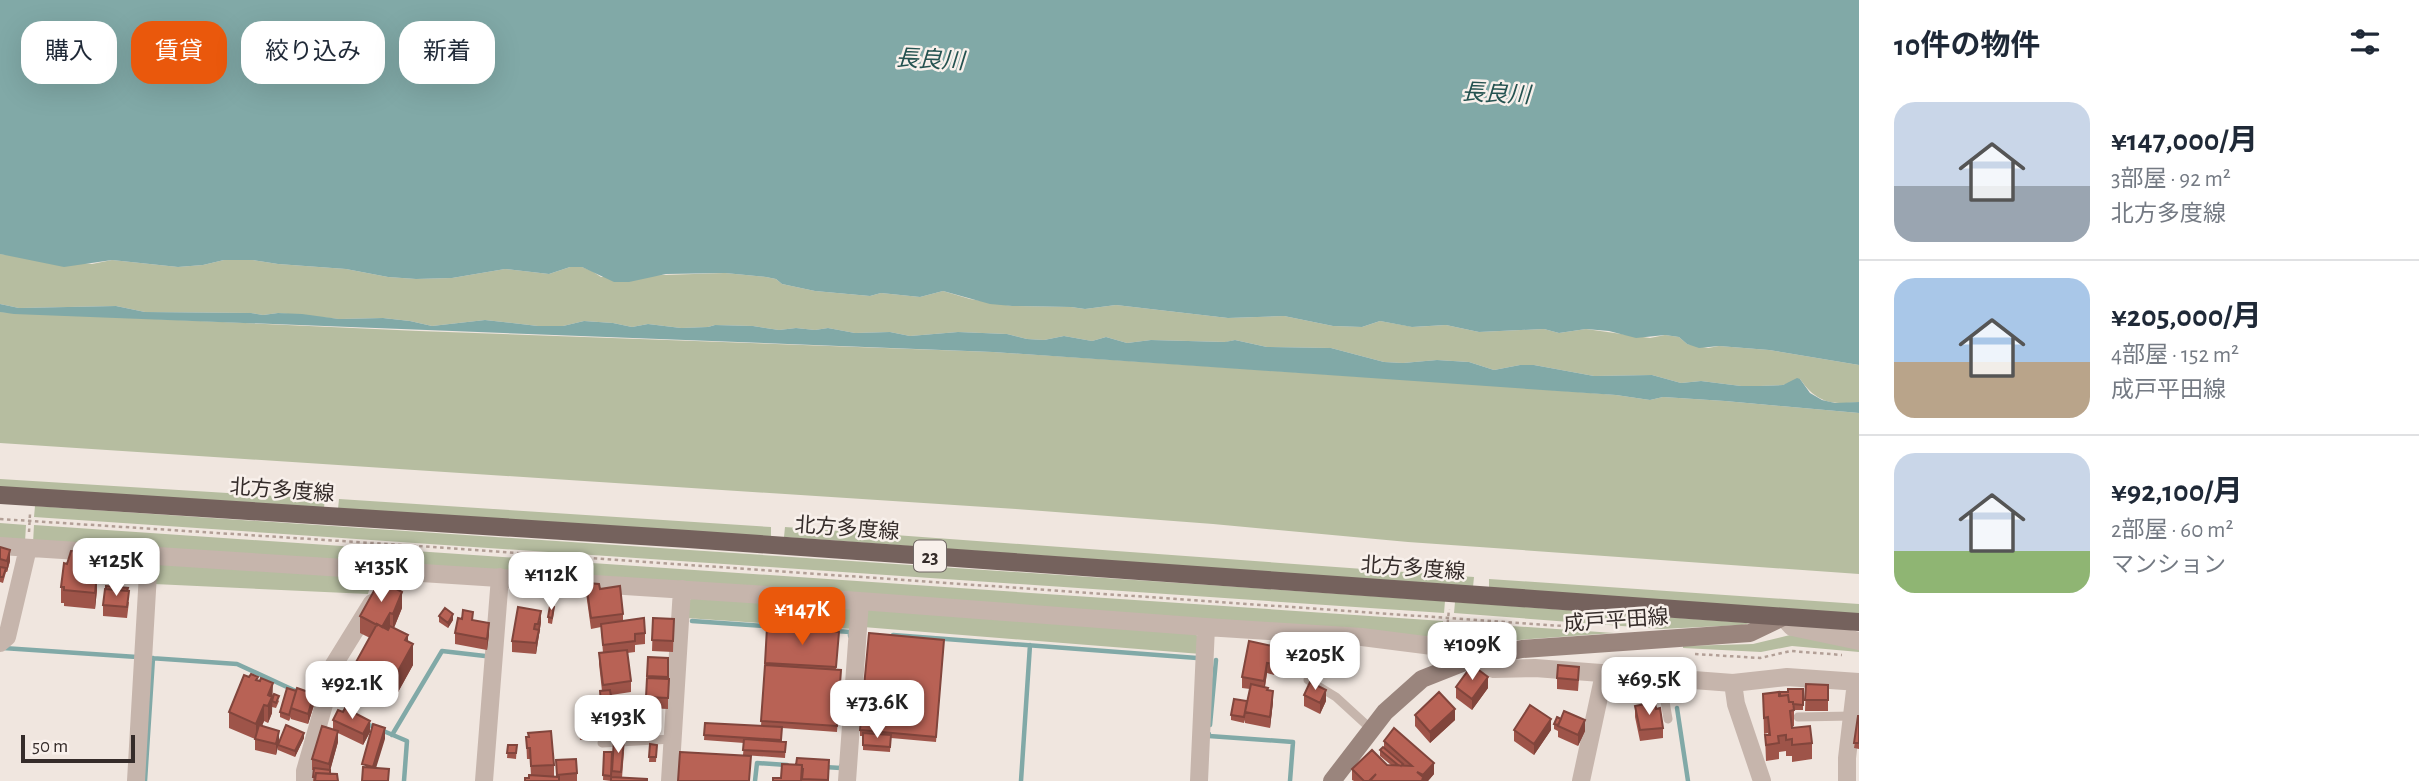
<!DOCTYPE html>
<html lang="ja">
<head>
<meta charset="utf-8">
<style>
  body { margin:0; font-family:"Alegreya Sans","Noto Sans JP",sans-serif; background:#f6f6f7; color:#1f2937; height:100vh; display:flex; flex-direction:column; font-size:26px; white-space:nowrap }
  * { box-sizing:border-box; margin:0 }
  p { font-size:23px; color:#747a83 }
  .icon { flex:none; width:38px; height:38px; fill:none; stroke:currentColor; stroke-width:2; stroke-linecap:round; stroke-linejoin:round }
  .map { position:relative; flex:1; overflow:hidden }
  .side { display:flex; flex-direction:column; background:#fff; width:560px }
  .side>* { flex:none }
  .hud { position:absolute; left:21px; top:21px; width:665px; height:63px; display:flex; gap:14px }
  .scale { position:absolute; left:21px; bottom:18px; width:114px; box-sizing:border-box; padding-left:7px; border:4px solid #352c2a; border-top:0; font-size:19px; line-height:24px; white-space:nowrap; color:#352c2a; -webkit-text-stroke:5px #f8f0eb; paint-order:stroke }
  .price { position:absolute; translate:-50% -60px; padding:0 16px; border-radius:14px; background:#fff; color:#222; font-size:23px; line-height:46px; filter:drop-shadow(0 2px 4px #0008) }
  .price::after { content:''; position:absolute; left:50%; top:42px; width:21px; height:16px; margin-left:-10px; background:inherit; clip-path:polygon(0 0,100% 0,50% 100%) }
  .price.on { background:#ea580c; color:#fff }
  ul { padding:0; list-style:none }
  li { display:flex; align-items:center; gap:21px; height:175px; padding:0 35px }
  li+li { border-top:2px solid #e0e1e3 }
  li span { display:grid; place-items:center; flex:none; width:196px; height:140px; border-radius:21px; color:#555 }
  li>.icon { margin-inline-start:auto }
  span .icon { width:84px; height:84px; fill:#fffc; stroke-width:1 }
  li b { font-size:30px }
  h2 { display:flex; justify-content:space-between; align-items:center; height:84px; padding:0 35px; font-size:30px }
  .tag { padding:0 24px; border-radius:21px; background:#fff; box-shadow:0 7px 28px #0002; font-size:24px; line-height:63px }
  .tag.on { background:#ea580c; color:#fff }
  main { display:flex; flex:1; min-height:0 }
  .map>svg:first-child { display:block }
</style>
</head>
<body>
<main>
<div class="map">
<svg width="1859" height="781" viewBox="0 0 1859 781">
  <rect width="100%" height="100%" fill="#f0e6df"/>
  <path fill="#b6bda0" d="M0,254l92,10 20,-4 66,7 25,-2 21,-5h29l25,4 68,5 42,8 28,2 36,-1 53,-9 44,5 21,-7h12l10,4 9,6 124,-4 41,4 10,2 6,5 33,7 55,5 11,-3 39,4 23,-6 27,8 42,7 59,1 14,2 31,-4 112,13 56,-2 49,10 29,1 18,-6 33,6 33,-2 33,7 65,-3 15,4 27,-4 64,9 15,-3 14,2 8,7 21,4 11,-2 50,4 90,15v37c-28,3 -42,1 -59,-23l-17,6 -24,1h-18l-40,-5 -20,2 -29,-8 -58,1 -60,-11h-14l-26,5 -25,-8 -32,-2 -34,3 -19,-1 -53,-14 -64,-1 -32,-7 -9,2 -75,-2 -24,3 -21,-6 -14,4 -28,-5 -20,4 -17,-1 -20,-5 -49,-2 -48,4 -20,-4 -35,1 -27,-5 -13,2 -19,-2 -17,2 -26,-4 -38,-1 -7,2 -27,1 -33,-4 -16,3 -19,-4 -29,-2 -21,5h-25l-53,-6 -53,6 -22,-5 -27,-3 -44,1 -61,-6 -15,2 -12,-2 -106,-1 -29,-6 -97,2 -19,-4z
    M0,312l419,19 574,21 510,34 113,9 34,5 13,-3 62,4 134,12v161l-451,-32 -195,-18 -197,-15 -1016,-66z
    M0,479l325,20 -1,9 -324,-20z
    M339,499l432,28v10l-433,-28z
    M35,506l1410,95 -1,12 -1410,-96z
    M0,523l26,2 -1,17 -25,-2z
    M34,525l1409,96 -1,18 -1409,-96z
    M785,527l689,50 -1,10 -689,-50z
    M161,562l206,14 5,3 -4,15 -214,-10 1,-18z
    M1489,579l370,25v10l-370,-26z
    M691,596l159,12 4,5 -1,16 -167,-11z
    M1455,602l295,21 -8,2 -81,4 -207,-16z
    M867,608l326,24 9,8 -1,14 -338,-27z
    M1453,622l161,11 -123,9 -40,-3z
    M1790,635l69,13v4l-67,-6 -31,6 -78,-4v-2l70,-2z"/>
  <path fill="#81a9a7" d="M0,0h1859v365l-90,-15 -50,-4 -20,2 -12,-4 -8,-7 -14,-2 -29,3 -27,-7 -23,-2 -27,4 -15,-4 -65,3 -33,-7 -34,2 -32,-6 -18,6 -29,-1 -49,-10 -56,2 -112,-13 -31,4 -14,-2 -59,-1 -22,-2 -47,-13 -23,6 -39,-4 -11,3 -55,-5 -33,-7 -6,-5 -10,-2 -41,-4 -59,1 -37,8h-15l-32,-15h-12l-21,7 -44,-5 -53,9 -36,1 -28,-2 -42,-8 -68,-5 -25,-4h-29l-21,5 -25,2 -66,-7 -48,7 -64,-13z
    M0,304l19,4 97,-2 29,6 106,1 12,2 15,-2 24,1 37,5 44,-1 27,3 22,5 53,-6 53,6h25l21,-5 29,2 19,4 16,-3 33,4 27,-1 7,-2 38,1 26,4 17,-2 19,2 13,-2 27,5 35,-1 20,4 48,-4 49,2 20,5 17,1 20,-4 28,5 14,-4 21,6 24,-3 74,2 10,-2 32,7 64,1 53,14 19,1 34,-3 32,2 25,8 26,-5h14l60,11 58,-1 29,8 20,-2 40,5h18l24,-1 14,-7 3,1 10,14 12,7 13,3 24,-1v11l-134,-12 -62,-4 -13,3 -34,-5 -623,-43 -979,-38 -14,-2z"/>
  <g fill="none" stroke-linecap="round" stroke-linejoin="round">
    <path stroke="#81a9a7" stroke-width="4.5" d="M692,621l158,11v4
      M893,635l304,23
      M3,648l134,9
      M150,658l87,6 63,29
      M1677,708l11,73
      M367,724l40,17 -3,40
      M1210,725l6,-65
      M1209,734v2l84,6 -3,39
      M392,735l50,-84 43,5
      M824,767l17,1v-2
      M145,781l8,-123
      M755,781l2,-18 30,2
      M1021,781l9,-136"/>
    <path stroke="#b29f96" stroke-width="2.5" stroke-dasharray="3.5 3.5" stroke-linecap="butt" d="M0,519l403,26 1174,82
      M29,532l1,-18
      M1447,630l2,-21
      M1695,654l65,4 31,-7 51,4"/>
    <path stroke="#c6b5ac" stroke-width="9" d="M1661,678l7,41
      M1308,680l28,17 35,32
      M1798,717l54,-1
      M602,743l70,-4"/>
    <path stroke="#c6b5ac" stroke-width="18" d="M0,546l860,55 346,26 156,10 94,12 14,11 24,9 41,-1 198,15 54,-6 72,5
      M1783,617l9,10 67,14
      M0,643l7,-6 21,-89
      M1733,683l3,21 26,77
      M136,781l13,-225
      M305,781v-10l20,-70v-22l47,-76
      M484,781l16,-204
      M670,781l12,-192
      M847,781l13,-180
      M1199,781l7,-154
      M1581,781l23,-107
      M1847,781v-23l9,-76"/>
    <path stroke="#9a857d" stroke-width="18" d="M1332,781l53,-69 37,-33 48,-19 52,-11 228,-16 33,-16"/>
    <path stroke="#75625d" stroke-width="18" d="M0,495l688,44 1171,83"/>
  </g>
  <path fill="#9e5449" d="M0,547l10,14 -3,11h-1l-3,11 -3,-1z
    M95,554l-1,13h-4l-1,7 8,16 -2,19 -31,-3v-3h-3v-16l6,-23z
    M118,561l-2,18 -19,-2v-11z
    M586,583l14,6 23,25v7l22,12v11l-10,1v7l-8,1 4,28v11l-20,3 1,8 28,20v11l-40,4 -2,-34h3l-1,-13h2l-3,-27v-11h4l-2,-26 -10,2 -5,-36z
    M129,602l-2,16 -24,-2v-11z
    M518,607l23,15 -5,32 -24,-2v-11z
    M402,608l-8,20 14,13 5,24 -21,38 -36,-20v-21l14,-24 -10,-5v-17z
    M554,612l-2,12 -4,-1v-6z
    M439,616l14,4 -5,8 -9,-6z
    M653,618l21,1 -1,33 -21,-1z
    M473,621l16,13 -2,16 -32,-6v-11z
    M767,627l72,5 -3,37 5,6 -4,57 -55,-4 -1,14h5l-1,16 -42,-3 1,-12 -40,-3 1,-17 56,3z
    M944,640l-8,102 -45,-4 -1,14 -27,-2v-14h-3v-6z
    M648,657l20,1v51l-22,-1z
    M1277,658l-3,17 -7,-2 -2,14 3,3 5,12 -3,26 -25,-5v-3l-1,3 -13,-3v-5l16,-14 3,-12 -8,-1v-11z
    M1557,678h22l-1,13 -21,-2z
    M258,680l21,21 -3,7 -4,-1v6l-4,10 -4,-2 -2,5 17,15 25,-3 -9,19 -17,-7v-3l-2,8 -21,-5v-11l-26,-11v-16z
    M1806,684l22,1v26h-23z
    M1456,687l32,1 -16,22 -16,-12z
    M287,688l27,17 -6,19 -17,-5v-2l-2,4 -9,-4v-5z
    M1803,689v21h-9v16l-2,1v1l20,15v16l-20,3v-6h-6v-5l-7,1v7l-13,2 -1,-26h3v-2l-4,1 -1,-40 16,2 9,-4z
    M1304,695l22,6 -6,13 -16,-8z
    M1635,706l21,3 7,19v10l-23,3 -5,-24z
    M1415,715l40,5 -25,23 -15,-17z
    M1859,716v33l-5,-1z
    M333,720l37,12 -7,13 -25,-12v9l-8,28v4l8,7h-25l1,-11h-2v-11l21,-29z
    M1554,724l31,7 -7,15 -20,-9v-6l-4,-2z
    M579,726h10v13l-9,1z
    M1514,730h37l-17,25 -20,-14z
    M526,737l28,28v11h-7l9,1v-17l21,13v8h-52l6,-6 -1,-16h-3z
    M1384,741l50,33 -6,7h-74l-2,-1v-11l39,-4 -11,-9v-6l4,-3z
    M650,744l7,1 -1,17h-7z
    M508,745h9l-1,14 -9,-1z
    M624,751l-2,27 -10,-1v-6z
    M604,752h8l-1,29 -8,-1z
    M797,758l32,23h-27l-21,-3 15,-13z"/>
  <path fill="#81453c" d="M10,550v11l-3,11v-11z
    M97,574v16l-2,19v-16z
    M402,592v16l-9,22v-16z
    M541,611v11l-5,32v-11z
    M390,613v16l-8,15v-16z
    M453,614v6l-5,8v-5z
    M489,623v11l-2,16v-11z
    M408,635v19l5,-10v21l-21,38v-21l13,-42z
    M1277,647v11l-3,17v-11z
    M1267,663v10l-3,19v-11z
    M1488,677v11l-16,22v-11z
    M273,683l-1,30 -4,10v-28z
    M1326,690v11l-6,13v-11z
    M1273,691v11l-3,26v-11z
    M314,694v11l-6,19v-10z
    M264,705v16l-8,19v-16z
    M1455,709v11l-25,23v-11z
    M1551,719v11l-17,25v-11z
    M1585,720v11l-7,15v-11z
    M370,721v11l-7,13v-11z
    M385,728v11l-12,39v-11z
    M279,731v11l-3,13v-11z
    M338,731v11l-9,33v-11z
    M304,733v5l-9,19v-6z
    M1434,763v11l-6,7h-5v-6z"/>
  <path fill="#b86255" stroke="#81453c" stroke-width="2" d="M0,547l10,3 -3,11 -7,-2z
    M99,548l19,2 -2,18 -19,-2z
    M71,551l19,1 -2,21 9,1 -2,19 -31,-3v-3h-3l3,-24 3,1z
    M90,553l5,1 -1,8 -4,-1z
    M0,567l6,1 -3,9h-3z
    M380,580l22,12 -9,22 -3,-1 -8,14 -5,-3v1l-17,-9z
    M586,583l13,1 1,5 20,-3 3,28 -32,4z
    M106,586l22,2 -1,3 -21,-2z
    M105,589l24,2 -2,16 -24,-2z
    M550,606l4,1 -2,11 -4,-1z
    M518,607l23,4 -3,13h-3l-1,5 5,1 -3,13 -24,-2z
    M445,608l8,6 -5,9 -9,-7z
    M463,610l10,2 -1,8 17,3 -2,16 -32,-6 3,-15 4,1z
    M644,618l1,15 -10,1v7l-32,4 -2,-21z
    M653,618l21,1 -1,22 -21,-1z
    M377,624l11,6 2,-4 18,9 -3,5 8,4 -21,38 -36,-20z
    M767,627l72,5 -3,35 -71,-4z
    M869,633l75,7 -8,97 -76,-7z
    M1249,641l28,6 -3,17 -7,-1 -3,18 -22,-4z
    M627,650l4,31 -28,4 -4,-32z
    M648,657l20,1v19l-21,-1z
    M765,665l76,5 -4,56 -76,-5z
    M1472,665l16,12 -16,22 -16,-12z
    M1558,665l21,2 -1,13 -21,-2z
    M251,674l7,3 -2,3 4,1 1,-3 12,5 -5,12 4,2 -4,9 -4,-1 -8,19 -27,-12 15,-37 5,2z
    M647,678l22,1 -1,19 -22,-1z
    M1310,682l16,8 -6,13 -16,-8z
    M1251,684l17,4 -1,2 6,1 -3,26 -25,-5z
    M1806,684l22,1v15h-23z
    M287,688l9,3 -7,24 -9,-3z
    M297,688l17,6 -6,20 -17,-6z
    M1788,689h15v16l-10,-1v-2h-4l-1,-7 -8,1v-4h8z
    M610,690l2,13 -11,1 -1,-13z
    M1439,692l16,17 -25,23 -15,-17z
    M1779,692v4l9,-1 1,7h4l1,8 -4,1 2,17 18,-2 2,17 -20,2v-6l-6,1v-5l-8,1 1,7 -13,2 -1,-10h5l-2,-18 -4,1 -1,-24z
    M274,694l5,2 -3,7 -4,-2z
    M1234,699l13,2 -3,16 -13,-2z
    M638,700l2,23 -40,4 -2,-23z
    M1655,702l1,7 4,-1 3,20 -23,2 -5,-24z
    M1530,705l21,14 -17,25 -20,-14z
    M345,708l25,13 -7,13 -30,-14 5,-10 5,2z
    M1564,711l21,9 -7,15 -20,-9z
    M1858,716h1v27h-5z
    M1557,717l4,2 -3,6 -4,-1z
    M705,723l77,4 -1,13 -77,-5z
    M373,724l12,4 -12,39 -11,-3z
    M259,725l20,6 -3,13 -21,-5z
    M286,725l18,8 -9,18 -17,-6z
    M322,726l16,5 -9,33 -17,-5z
    M579,726h10v8h-9z
    M1394,728l40,35 -11,12 -6,-3 6,5 -1,4h-52l6,-7 -7,7h-5l-12,-12 20,-19 15,15 25,1 -28,-25z
    M551,731l3,34 -23,1 -1,-18h-3l-1,-11h3l-1,-4z
    M863,733l28,2 -1,12 -27,-2z
    M614,739l10,1 -3,32 -9,-1z
    M744,739l42,3 -1,10 -42,-2z
    M650,744l7,1 -1,12h-7z
    M508,745h9l-1,8h-9z
    M1383,747l20,17 -2,2 -3,-1 -18,-15z
    M604,752h8l-1,24 -8,-1z
    M680,752l71,4 -2,25h-71z
    M797,758l32,2 -1,20 -26,-1 1,-10h-1v-4h-6z
    M576,759l1,14 -20,2 -1,-15z
    M782,764l20,1 -1,16h-28v-3h8z
    M363,767l26,2 -1,12h-26z
    M314,768l16,2v4l-14,-1 -1,4h-2z
    M316,773l21,1 1,7h-23z
    M529,775l30,2v4h-34v-3h4z
    M611,777l36,2v2h-36z"/>
  <g text-anchor="middle" stroke-width="5" stroke-linejoin="round" paint-order="stroke">
    <rect fill="#f8f0eb" stroke="#706764" stroke-width="2" x="914" y="540.5" width="32" height="31" rx="5"/>
    <g font-size="19" font-weight="bold" fill="#352c2a">
      <text x="930" y="563">23</text>
    </g>
    <g font-size="21" fill="#352c2a" stroke="#f8f0eb">
      <text transform="translate(282 490) rotate(4)" y="7">北方多度線</text>
      <text transform="translate(847 528) rotate(4)" y="7">北方多度線</text>
      <text transform="translate(1413 568) rotate(4)" y="7">北方多度線</text>
      <text transform="translate(1616 620) rotate(-4)" y="7">成戸平田線</text>
    </g>
    <g font-size="23" font-style="italic" fill="#245250" stroke="#f8f0eb">
      <text transform="translate(930 59) rotate(3)" y="8">長良川</text>
      <text transform="translate(1496 93) rotate(3)" y="8">長良川</text>
    </g>
  </g>
</svg>
<div class="scale">50 m</div>
<b class="price" style="left:116px;top:598px">¥125K</b>
<b class="price" style="left:381px;top:604px">¥135K</b>
<b class="price" style="left:551px;top:612px">¥112K</b>
<b class="price on" style="left:802px;top:647px">¥147K</b>
<b class="price" style="left:1472px;top:682px">¥109K</b>
<b class="price" style="left:1315px;top:692px">¥205K</b>
<b class="price" style="left:1649px;top:717px">¥69.5K</b>
<b class="price" style="left:352px;top:721px">¥92.1K</b>
<b class="price" style="left:877px;top:740px">¥73.6K</b>
<b class="price" style="left:618px;top:755px">¥193K</b>
<div class="hud">
<a class="tag">購入</a>
<a class="tag on">賃貸</a>
<a class="tag">絞り込み</a>
<a class="tag">新着</a>
</div>
</div>
<section class="side">
<h2>10件の物件<svg class="icon" aria-label="filters" viewBox="0 0 24 24"><path d="M4 7h16M4 17h16"/><circle cx="9" cy="7" r="2"/><circle cx="15" cy="17" r="2"/></svg></h2>
<ul>
<li><span style="background:linear-gradient(#c9d6e8 60%,#9aa5b1 0)"><svg class="icon" aria-label="home" viewBox="0 0 24 24"><path d="M3 11l9-7 9 7M6 9v11h12V9"/></svg></span><div><b>¥147,000/月</b><p>3部屋 · 92 m²</p><p>北方多度線</p></div></li>
<li><span style="background:linear-gradient(#a9c7e8 60%,#b9a48a 0)"><svg class="icon" aria-label="home" viewBox="0 0 24 24"><path d="M3 11l9-7 9 7M6 9v11h12V9"/></svg></span><div><b>¥205,000/月</b><p>4部屋 · 152 m²</p><p>成戸平田線</p></div></li>
<li><span style="background:linear-gradient(#c9d6e8 70%,#8fb573 0)"><svg class="icon" aria-label="home" viewBox="0 0 24 24"><path d="M3 11l9-7 9 7M6 9v11h12V9"/></svg></span><div><b>¥92,100/月</b><p>2部屋 · 60 m²</p><p>マンション</p></div></li>
</ul>
</section>
</main>
</body>
</html>
